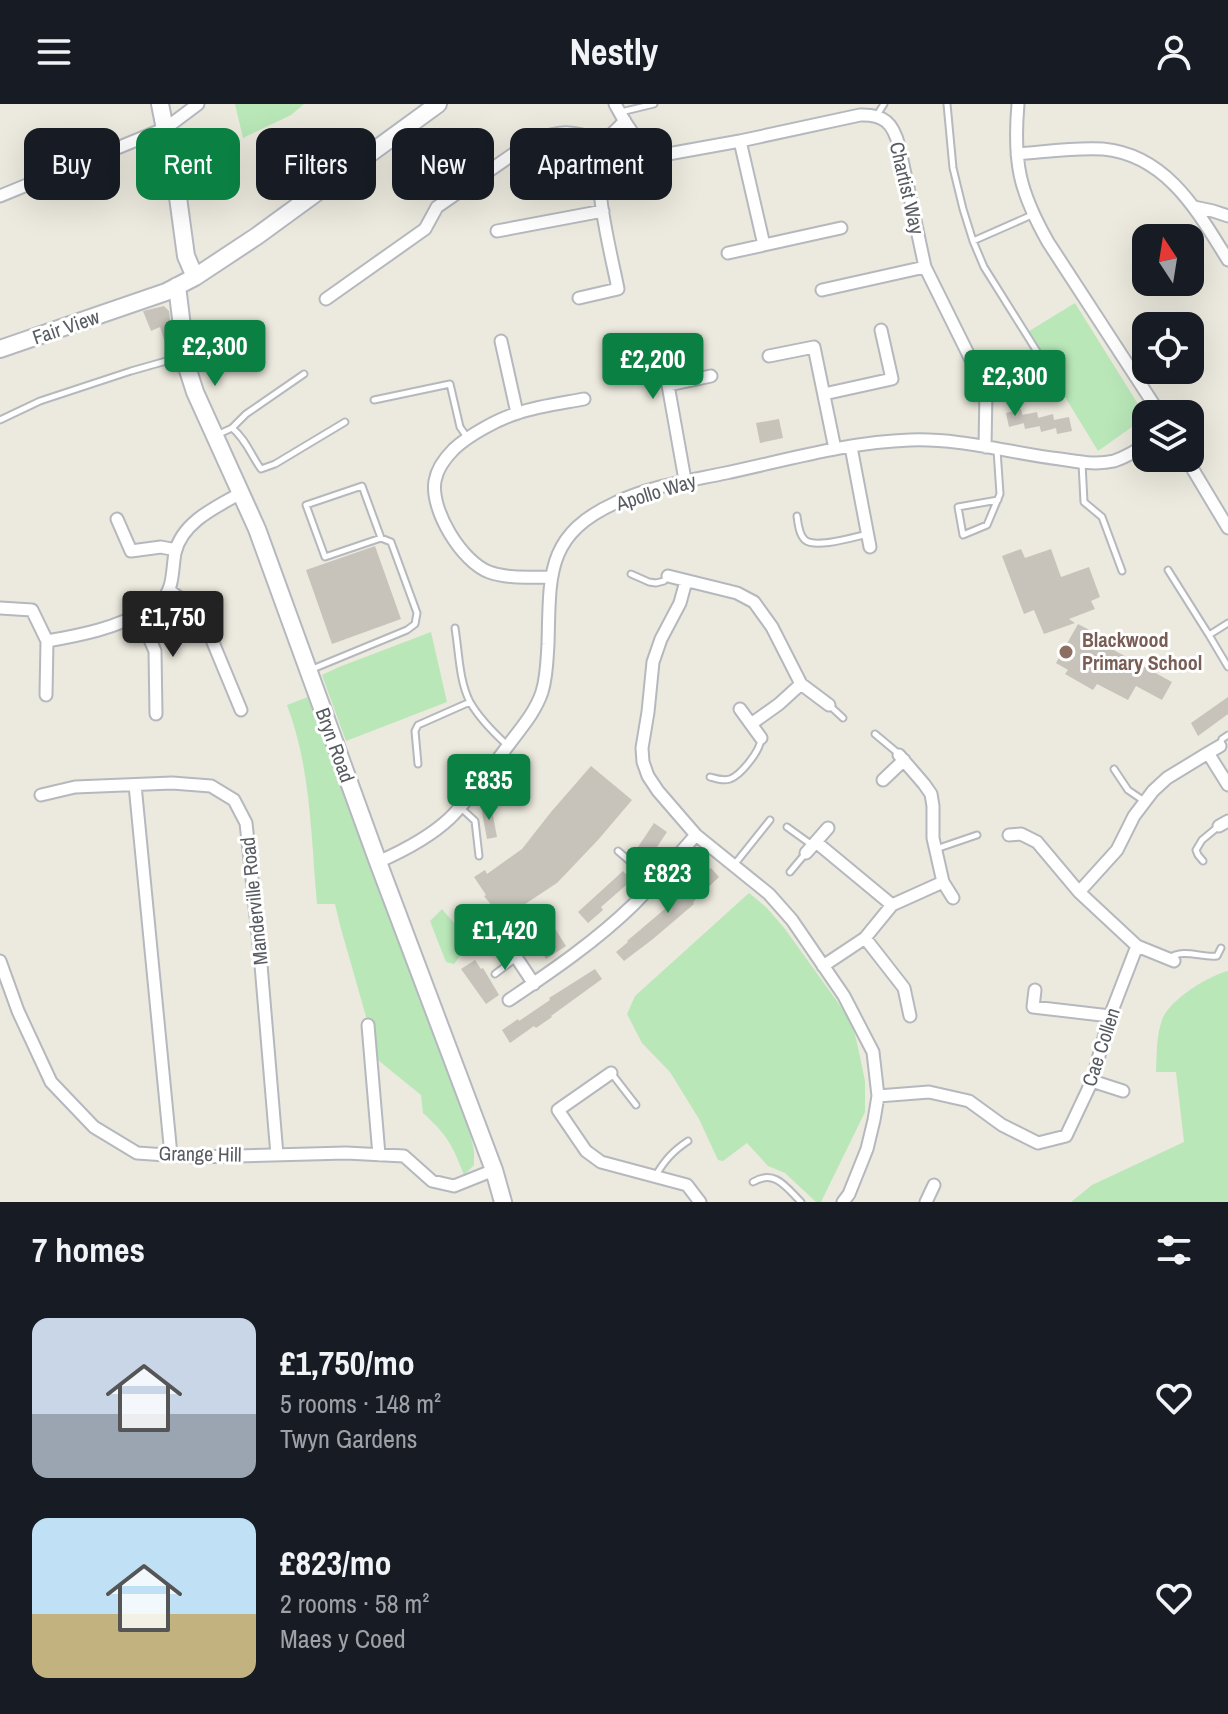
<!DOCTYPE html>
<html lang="en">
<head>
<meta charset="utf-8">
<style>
  body { margin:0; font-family:"Archivo Narrow",sans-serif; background:#20242c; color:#f1f3f6; height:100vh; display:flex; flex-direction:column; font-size:30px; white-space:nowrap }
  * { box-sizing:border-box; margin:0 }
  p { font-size:26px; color:#9ea1a6 }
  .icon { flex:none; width:44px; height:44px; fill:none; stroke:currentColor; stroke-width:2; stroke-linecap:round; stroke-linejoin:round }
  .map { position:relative; height:1098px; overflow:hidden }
  .drawer { display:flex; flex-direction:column; background:#171b24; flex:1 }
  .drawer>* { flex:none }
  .hud { position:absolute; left:24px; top:24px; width:800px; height:72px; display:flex; gap:16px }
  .needle { width:52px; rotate:348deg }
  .buttons { position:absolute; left:1132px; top:120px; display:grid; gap:16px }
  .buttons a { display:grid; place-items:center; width:72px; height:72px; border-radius:16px; background:#171b24; box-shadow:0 8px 32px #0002; font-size:40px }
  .price { position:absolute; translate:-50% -68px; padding:0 18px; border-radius:8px; background:#0b8043; color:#fff; font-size:26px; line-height:52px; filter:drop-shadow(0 2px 4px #0008) }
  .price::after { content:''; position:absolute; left:50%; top:48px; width:24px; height:18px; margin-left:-12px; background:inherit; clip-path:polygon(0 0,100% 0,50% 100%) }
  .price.selected { background:#222; color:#fff }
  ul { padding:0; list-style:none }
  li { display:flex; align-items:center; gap:24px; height:200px; padding:0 32px }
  li span { display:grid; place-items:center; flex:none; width:224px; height:160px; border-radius:16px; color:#555 }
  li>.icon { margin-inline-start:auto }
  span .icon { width:96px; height:96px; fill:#fffc; stroke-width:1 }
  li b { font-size:34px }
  h2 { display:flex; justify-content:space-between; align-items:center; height:96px; padding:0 32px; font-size:34px }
  .tag { padding:0 28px; border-radius:16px; background:#171b24; box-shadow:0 8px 32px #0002; font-size:28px; line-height:72px }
  .tag.selected { background:#0b8043; color:#fff }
  header { display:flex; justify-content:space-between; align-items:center; height:104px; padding:0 32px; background:#171b24; font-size:36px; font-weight:700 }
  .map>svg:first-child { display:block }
</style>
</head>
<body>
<header><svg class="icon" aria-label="menu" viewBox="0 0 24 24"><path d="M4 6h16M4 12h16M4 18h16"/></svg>Nestly<svg class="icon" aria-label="person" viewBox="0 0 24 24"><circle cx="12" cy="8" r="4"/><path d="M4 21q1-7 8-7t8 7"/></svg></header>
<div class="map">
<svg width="1228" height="1098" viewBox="0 0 1228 1098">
  <rect width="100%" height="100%" fill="#ece9de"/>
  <path fill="#b9e7b8" d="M235,0h69l-13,11 -48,23z
    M1075,199l71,114 -48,34 -72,-118z
    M431,528l16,70 -101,39 -24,-66 17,-8z
    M308,593l161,431 5,23v14l-10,10c-12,-31 -17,-40 -41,-62l-2,-18 -48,-39 -2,-22 -31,-109 -5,-21h-18c-6,-67 -6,-136 -30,-199z
    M749,789l18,15 18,21 67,93 7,30 6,29v31l-44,90h-5l-31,-29 -17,-7 -21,-23 -24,18 -5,-1 -19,-41 -29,-47 -28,-29 -15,-29 8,-18z
    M442,805l17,20 14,10 -19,25 -8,-2 -16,-41z
    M1228,867v231h-157l21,-17 92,-43 -8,-70h-20c1,-18 0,-35 6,-52 7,-20 46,-44 66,-49z"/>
  <path fill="#c7c3bb" d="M164,202l5,5 5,42 -5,2 -9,-28 -9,4 -8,-20z
    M1021,305l3,14 -15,4 -3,-14z
    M1037,308l3,14 -15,3 -3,-14z
    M1053,310l1,6 15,-3 3,14 -15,3 -1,-6 -15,4 -3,-14z
    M779,315l4,19 -23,5 -4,-20z
    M375,442l26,73 -69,25 -26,-74z
    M1021,445l4,9 26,-9 10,28 28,-10 11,30 -9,4 4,8 -26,10 6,4 -31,11 -10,-24 -10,4 -22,-58z
    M1078,520l15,8 -3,5 82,45 -10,18 -26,-14 -8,14 -31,-16 -4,6 -28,-16 3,-4 -12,-7z
    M1228,593v17l-30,22 -7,-13z
    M591,662l41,34 -34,40 -41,43 -47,31 -3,-3 -4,2 -10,-6 -9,-11 2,-1 -12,-18 11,-7 2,4 35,-25 29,-37z
    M491,701l6,32 -10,2 -6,-32z
    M654,719l13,9 -18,27 -13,-9z
    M711,764l8,9 -26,25 1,2 -41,35 -29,22 -8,-9 12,-10 -1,-1 66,-56 -2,-2z
    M623,767l9,9 -31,27 2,3 -15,13 -10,-11z
    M545,809l21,33 -20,13 -21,-33z
    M475,856l6,9 2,-1 16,27 -13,9 -25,-35z
    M595,865l7,10 -51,37 1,1 -16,11 -2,-2 -24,17 -8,-13 16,-11 1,2 31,-21 -1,-2 8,-5z"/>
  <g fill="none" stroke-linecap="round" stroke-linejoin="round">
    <g stroke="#b5b8bd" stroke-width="9">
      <path id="lane" d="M947,0l6,64 10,41 10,32 59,-26
        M621,8l33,-8
        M877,11l7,-11
        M973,137l11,26 69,110
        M987,288l58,-11
        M374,296l76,-16 10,43 7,10
        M0,316l40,-19 91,-30 53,-15
        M232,324c13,10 19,27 29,41l14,-5 70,-42
        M219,330l13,-6 14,-14 58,-40
        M997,346l3,44 -13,31 -24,10 -5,-28 40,-7
        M1082,359l2,39 18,15 20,54
        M797,412c1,7 2,19 8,24 11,9 49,-3 63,-6
        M1168,466l41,65
        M631,470l18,8 7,1 8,-2 3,-5
        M1228,519l-19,12 19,32
        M455,524c4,24 4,53 15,74 9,16 24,31 37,43
        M310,566l97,-40 8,-6 2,-11 -26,-71 -10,-4 -19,-52 -56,19 19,52 56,-19
        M829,601l14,13
        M875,630l24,20
        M1220,641l2,-6 6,-4
        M418,660l-3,-33 3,-6 52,-23
        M1114,665l14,21 16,11
        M710,673c7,2 13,4 20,2 11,-4 30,-28 31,-40
        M461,704l14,13 4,35
        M787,723l25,18
        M936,745l41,-14
        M618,747l22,19
        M1203,757l-5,-6 -2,-5 6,-10 17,-14
        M734,761l36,-45
        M790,768l15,-18
        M1169,854c15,-10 32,0 48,-2l4,-8
        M495,870l21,-16
        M612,970l24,31
        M656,1071c9,-15 17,-24 32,-34
        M753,1078c22,-13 33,5 48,20"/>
    </g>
    <g stroke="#b5b8bd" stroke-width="15">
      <path id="street" d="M615,0c12,22 25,48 53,50l72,-13 120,-26c24,-1 33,8 39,31l26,121 61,123 -1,57
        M1018,0c-5,58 1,87 30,138l112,172
        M740,37l24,104 77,-17
        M1017,50c27,-2 59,-7 86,-5 64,6 95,63 125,111
        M0,92l166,-68 32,-24
        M1194,103l19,4 15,5
        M497,127l106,-20
        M728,149l36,-8
        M822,186l103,-23
        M579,194l39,-9c-6,-32 -29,-117 -14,-144 4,-9 14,-17 21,-24
        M326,195l99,-70 12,-22 95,-66c31,-12 42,-10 73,1
        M501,237l16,72
        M769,252l45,-9 21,102
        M824,290l68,-15 -11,-49
        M851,343l19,100
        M1186,354l42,70
        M685,376l-17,-95 43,-9
        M117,415l14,32 30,-4 15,3
        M668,472l69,17 17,9 18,25 29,57 28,21
        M551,473c-20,0 -43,2 -62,-5 -27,-10 -59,-62 -54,-91 2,-12 10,-23 19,-32 15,-14 44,-30 64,-36 21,-7 45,-10 66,-14
        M686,477l-6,22 -19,36 -8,23 -5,50 -6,36 1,14 5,14 10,15 38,44 73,59 23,26 52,76 29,56 5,44 -4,24 -7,29 -18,45 -6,8
        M169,486l26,20 10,13 36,87
        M0,504l32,2 15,31c35,-6 69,-13 100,-31 5,-3 11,-6 15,-10 12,-12 10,-31 13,-47 7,-31 41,-46 66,-60
        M139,511l16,36 1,63
        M46,591l1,-54
        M740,605l21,29
        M751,620l28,-20 22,-20
        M1208,649l12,-7
        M883,676l21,-20
        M135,681l36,370
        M41,691l34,-8 97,-4 39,3 23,14 12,23 14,130 17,202
        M1219,722l9,-5
        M1009,731l12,-1 16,8 42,50 58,54 37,15
        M816,738l76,63
        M806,749l22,-25
        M378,758c25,-11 52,-25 72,-44 21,-21 39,-47 57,-71 13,-18 28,-34 35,-55 5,-16 5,-33 6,-48 2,-68 -3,-109 67,-141 35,-17 73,-22 111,-30 61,-13 122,-31 184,-33 51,-2 100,13 150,19 18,3 37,6 54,2 12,-4 22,-10 32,-17
        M641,766l14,11
        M943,778l10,16
        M1079,788l38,-42 17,-34 19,-25 14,-13 41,-25 20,32
        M497,833l9,5 28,42
        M865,834l39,50 6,28
        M0,857l18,50 33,71 43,45 43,26 59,4 150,-4 58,3 28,25 22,5 40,-16
        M823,862l42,-28 27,-33 51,-23 -10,-44v-32l-2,-12 -7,-10 -25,-29
        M1035,886l-2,17 77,9
        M509,896c43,-29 87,-59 124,-95 22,-22 42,-47 63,-70
        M368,921l11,130
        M611,969l-53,37 28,41 15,11 86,23 13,17
        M1092,977l31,10
        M878,992l51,-4 40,9 33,24 36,18 28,-7 26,-55 18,-65 27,-70
        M926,1098l8,-17"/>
    </g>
    <g stroke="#b5b9bf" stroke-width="20">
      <path id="secondary" d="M160,0l17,86 9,66 9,21
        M177,182l10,81 8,25 62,137 121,333 116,308 9,32
        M0,245l166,-57 29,-15 62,-41 181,-132"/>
    </g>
    <use href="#lane" stroke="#fff" stroke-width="5"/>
    <use href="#street" stroke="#fff" stroke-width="11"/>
    <use href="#secondary" stroke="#fff" stroke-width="16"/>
  </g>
  <circle fill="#8d6e63" stroke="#fff" stroke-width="3" cx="1066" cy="548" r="8"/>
  <g text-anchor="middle" stroke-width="6" stroke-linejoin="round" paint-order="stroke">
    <g font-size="20" fill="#585c61" stroke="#fff">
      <text transform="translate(907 84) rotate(77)" y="7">Chartist Way</text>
      <text transform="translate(66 223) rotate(-19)" y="7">Fair View</text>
      <text transform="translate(656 388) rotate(-17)" y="7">Apollo Way</text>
      <text transform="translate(335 641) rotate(70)" y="7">Bryn Road</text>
      <text transform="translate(254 797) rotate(-96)" y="7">Manderville Road</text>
      <text transform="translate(1101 943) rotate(-72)" y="7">Cae Collen</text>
      <text transform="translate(200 1050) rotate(1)" y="7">Grange Hill</text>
    </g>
    <g font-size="20" font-weight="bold" fill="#785e54" stroke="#fff" text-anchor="start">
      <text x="1082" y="543">Blackwood<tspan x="1082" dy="23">Primary School</tspan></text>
    </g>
  </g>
</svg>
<div class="buttons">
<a><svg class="needle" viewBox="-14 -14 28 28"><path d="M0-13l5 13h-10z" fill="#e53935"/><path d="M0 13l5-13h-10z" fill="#9ea1a6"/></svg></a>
<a><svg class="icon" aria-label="locate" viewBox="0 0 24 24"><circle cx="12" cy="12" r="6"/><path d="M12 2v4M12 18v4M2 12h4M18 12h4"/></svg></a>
<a><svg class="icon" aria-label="layers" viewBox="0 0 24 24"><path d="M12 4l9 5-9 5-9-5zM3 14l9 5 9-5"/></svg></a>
</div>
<b class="price" style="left:215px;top:284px">£2,300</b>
<b class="price" style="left:653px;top:297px">£2,200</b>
<b class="price" style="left:1015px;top:314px">£2,300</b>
<b class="price selected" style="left:173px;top:555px">£1,750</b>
<b class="price" style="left:489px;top:718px">£835</b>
<b class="price" style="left:668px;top:811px">£823</b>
<b class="price" style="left:505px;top:868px">£1,420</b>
<div class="hud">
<a class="tag">Buy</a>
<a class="tag selected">Rent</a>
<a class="tag">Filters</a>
<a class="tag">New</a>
<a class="tag">Apartment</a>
</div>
</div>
<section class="drawer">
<h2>7 homes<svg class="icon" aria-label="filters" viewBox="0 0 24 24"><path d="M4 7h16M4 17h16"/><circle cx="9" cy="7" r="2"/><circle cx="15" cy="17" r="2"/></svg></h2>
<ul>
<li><span style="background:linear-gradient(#c9d6e8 60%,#9aa5b1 0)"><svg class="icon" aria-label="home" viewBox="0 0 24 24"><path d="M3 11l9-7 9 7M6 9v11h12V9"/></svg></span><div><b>£1,750/mo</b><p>5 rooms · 148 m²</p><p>Twyn Gardens</p></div><svg class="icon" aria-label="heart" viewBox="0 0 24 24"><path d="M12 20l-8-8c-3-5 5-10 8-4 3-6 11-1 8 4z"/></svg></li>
<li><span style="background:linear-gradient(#bfe0f5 60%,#c2b280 0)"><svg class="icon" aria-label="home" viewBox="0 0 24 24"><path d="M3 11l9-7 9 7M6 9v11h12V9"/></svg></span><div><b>£823/mo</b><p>2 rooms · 58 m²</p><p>Maes y Coed</p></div><svg class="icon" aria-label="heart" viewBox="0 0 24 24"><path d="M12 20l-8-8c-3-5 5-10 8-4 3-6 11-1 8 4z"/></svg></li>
</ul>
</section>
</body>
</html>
